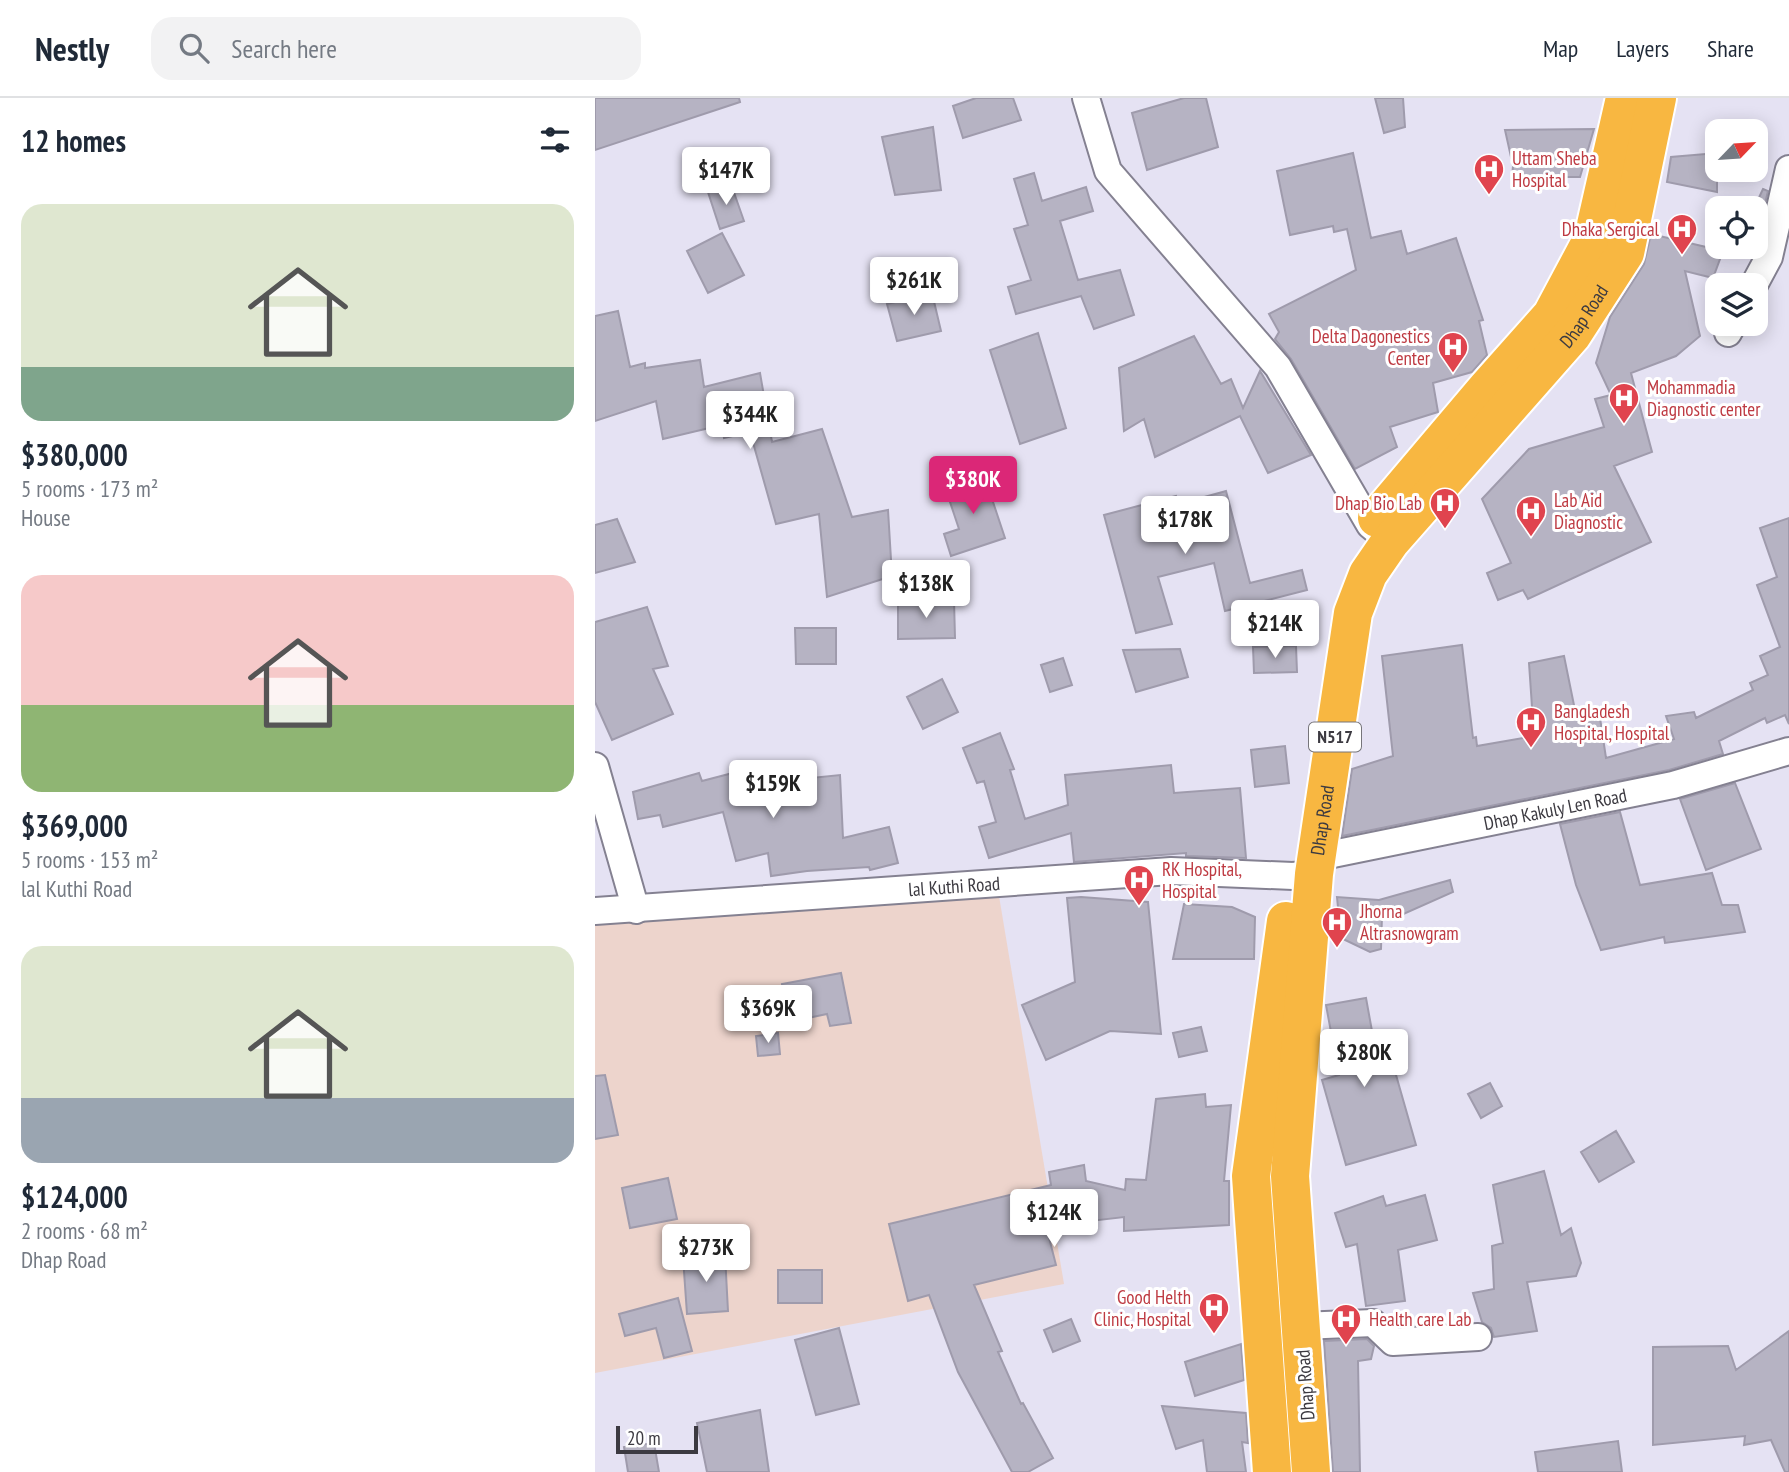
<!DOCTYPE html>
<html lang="en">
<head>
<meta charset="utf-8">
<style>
  body { margin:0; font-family:"PT Sans Narrow",sans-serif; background:#f2f2f3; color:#1f2937; height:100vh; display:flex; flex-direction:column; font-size:26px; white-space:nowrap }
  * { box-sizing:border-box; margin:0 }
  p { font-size:23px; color:#747a83 }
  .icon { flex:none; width:38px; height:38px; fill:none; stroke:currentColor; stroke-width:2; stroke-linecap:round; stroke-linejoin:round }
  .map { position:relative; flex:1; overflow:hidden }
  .panel { display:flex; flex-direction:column; background:#fff; width:595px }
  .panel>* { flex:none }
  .needle { width:46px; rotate:65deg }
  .controls { position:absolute; left:1110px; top:21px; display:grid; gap:14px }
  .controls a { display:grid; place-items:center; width:63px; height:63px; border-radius:14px; background:#fff; box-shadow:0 4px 18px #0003; font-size:35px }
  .scale { position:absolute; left:21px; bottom:18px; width:82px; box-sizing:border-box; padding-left:7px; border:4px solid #3c3a41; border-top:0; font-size:19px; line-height:24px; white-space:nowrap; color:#3c3a41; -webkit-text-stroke:5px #fff; paint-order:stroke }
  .price { position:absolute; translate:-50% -60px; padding:0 16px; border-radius:7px; background:#fff; color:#222; font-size:23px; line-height:46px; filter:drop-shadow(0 2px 4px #0008) }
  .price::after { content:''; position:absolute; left:50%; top:42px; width:21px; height:16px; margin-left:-10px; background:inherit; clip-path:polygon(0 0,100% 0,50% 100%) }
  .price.current { background:#db2777; color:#fff }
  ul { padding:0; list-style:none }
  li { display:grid; align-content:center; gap:14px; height:371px; padding:0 21px }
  li span { display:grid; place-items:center; height:217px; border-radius:21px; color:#555 }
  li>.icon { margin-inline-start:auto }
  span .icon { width:126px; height:126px; fill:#fffc; stroke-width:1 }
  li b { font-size:30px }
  h2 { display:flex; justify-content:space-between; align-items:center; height:84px; padding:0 21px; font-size:30px }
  header { display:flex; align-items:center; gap:42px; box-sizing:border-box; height:98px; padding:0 35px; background:#fff; border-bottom:2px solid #e0e1e3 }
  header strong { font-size:33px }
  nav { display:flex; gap:38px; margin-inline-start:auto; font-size:24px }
  .search { width:490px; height:63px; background:#f2f2f3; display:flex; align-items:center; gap:18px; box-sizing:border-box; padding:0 24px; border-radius:21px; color:#747a83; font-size:26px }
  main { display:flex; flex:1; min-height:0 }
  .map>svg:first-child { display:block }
</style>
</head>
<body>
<header>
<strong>Nestly</strong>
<div class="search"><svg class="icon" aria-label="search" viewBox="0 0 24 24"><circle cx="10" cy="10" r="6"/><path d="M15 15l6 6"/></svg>Search here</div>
<nav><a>Map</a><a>Layers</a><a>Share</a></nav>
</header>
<main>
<section class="panel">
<h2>12 homes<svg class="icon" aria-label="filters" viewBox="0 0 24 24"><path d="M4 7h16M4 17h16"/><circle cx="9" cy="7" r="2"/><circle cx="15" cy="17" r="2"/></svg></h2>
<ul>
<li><span style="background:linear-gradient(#dfe7d0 75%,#7fa58c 0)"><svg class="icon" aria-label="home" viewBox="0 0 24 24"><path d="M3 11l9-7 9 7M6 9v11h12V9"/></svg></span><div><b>$380,000</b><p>5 rooms · 173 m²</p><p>House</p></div></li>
<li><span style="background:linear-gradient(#f6c9c9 60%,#8fb573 0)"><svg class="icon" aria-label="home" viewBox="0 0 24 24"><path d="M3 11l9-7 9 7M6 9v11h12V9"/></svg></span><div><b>$369,000</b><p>5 rooms · 153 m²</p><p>lal Kuthi Road</p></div></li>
<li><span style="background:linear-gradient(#dfe7d0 70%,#9aa5b1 0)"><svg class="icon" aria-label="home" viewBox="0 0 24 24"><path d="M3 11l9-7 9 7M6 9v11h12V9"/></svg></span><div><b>$124,000</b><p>2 rooms · 68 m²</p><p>Dhap Road</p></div></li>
</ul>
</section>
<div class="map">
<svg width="1194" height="1374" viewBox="0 0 1194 1374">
  <rect width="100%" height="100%" fill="#e5e2f3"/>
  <path fill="#edd4cc" d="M403,792l66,394 -469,89v-460z"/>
  <path fill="#b6b3c3" stroke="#9f9bac" stroke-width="2" d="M0,0h144l1,4 -145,48z
    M381,0h37l8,22 -58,18 -10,-32z
    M589,0h22l12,49 -71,23 -15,-57z
    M780,0h28l2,29 -21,6z
    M338,29l8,63 -46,5 -13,-58z
    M999,31l-14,48h-68l1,-11 -8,-36z
    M758,55l18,85 30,-7 6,23 49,-16 27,82 -4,1 8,34 -15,17 -39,11 5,29 -48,15 7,20 -42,22 -64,-110 -16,-20 4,-7 -10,-18 87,-44 -9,-41 -13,3 -1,-6 -43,9 -13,-64z
    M1122,55v39l-50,-10 4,-25z
    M439,75l8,28 44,-14 7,24 -33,10 18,59 42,-10 14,45 -40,14 -13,-33 -65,18 -8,-27 23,-7 -17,-51 14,-4 -14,-46z
    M136,86l13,37 -24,8 -12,-37z
    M1168,91l5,2 -13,55 -1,-38z
    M127,135l22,42 -36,18 -21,-42z
    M1056,136l72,17 -10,27 -28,-7 15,65 -24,20 -45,17 21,79 -38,14 37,76 -123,57 -5,-9 -25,10 -11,-27 24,-10 -29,-64 47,-50 75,-22 -9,-28 16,-4 -15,-32 14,-46 34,-53z
    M337,195l9,38 -44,10 -10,-37z
    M23,213l12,56 15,-4v5l55,-8 4,27 56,-14 12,69 50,-13 30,88 36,-7 4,66 -65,21 -8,-83 -43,10 -26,-92 -26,6 -2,-13 -59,14 -7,-38 -61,20v-105z
    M443,235l28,95 -46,16 -30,-94z
    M599,238l27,48 10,-5 12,29 17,-37 51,84 -43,18 -28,-57 -85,41 -11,-38 -20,12 -5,-63z
    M389,377l21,63 -54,18 -7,-22 15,-5 -14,-42z
    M631,393l24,92 52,-13 5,20 -82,21 -11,-48 -56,14 14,47 -36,9 -32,-118 72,-19 3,8z
    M1194,420v206l-4,-9 -18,8 -2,-5 -46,23 4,13 -54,16 -327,66 10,-67 41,-13 -11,-100 80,-11 11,93 3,-1 1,9 57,-10 -5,-73 35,-7 12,59 24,3 6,40 68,-19 -8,-23 28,-4 2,6 57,-28 -3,-7 18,-8 -8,-19 20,-9 -23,-62 20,-8 -17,-49z
    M22,421l18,43 -40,11v-48z
    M359,502l1,38 -57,1v-38z
    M52,509l21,59 -15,3 20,45 -61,26 -17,-38v-80z
    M200,530h41v36h-40z
    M701,548l1,26 -43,1 -1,-26z
    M585,551l8,28 -52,15 -13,-42z
    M468,560l9,27 -22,7 -9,-27z
    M347,581l16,33 -35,17 -16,-32z
    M405,635l14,36 -4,1 15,49 43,-14 -3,-30 106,-10 3,28 66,-5 6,70 -60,-2v-3l-112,9 -3,-29 -82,25 -10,-31 17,-5 -12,-41 -7,2 -14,-35z
    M690,648l4,37 -34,4 -4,-37z
    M153,671l4,15 88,-9 3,63 46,-11 9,36 -28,7 -1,-3 -62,4 -36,5 -3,-23 -32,8 -13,-49 -60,15 -3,-12 -22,4 -5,-27 66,-19 3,8z
    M1140,685l26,66 -55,21 -26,-71z
    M1025,714l20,73 72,-12 10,32h16l7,27 -80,11 -1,-6 -63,13 -25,-65 -16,-61z
    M855,782l3,12 -54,24 -17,-1 -1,34 -11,3 -29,-14 -4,-41 42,3z
    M486,799l67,5 13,132 -51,-3 -64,29 -24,-55 53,-23 -8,-84z
    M589,806l48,3 23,10 -1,42h-81z
    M246,875l10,50 -21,3 -3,-12 -38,8 -7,-38z
    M771,900l12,66 14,-3 24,84 -70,20 -24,-85 17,-5 -13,-70z
    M606,929l6,24 -28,6 -6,-24z
    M183,935l2,21 -22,2 -2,-20z
    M10,977l13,60 -23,4v-63z
    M895,985l12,23 -21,12 -13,-24z
    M610,996l1,13 25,-2 -7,76h5v44l-105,6v-14l-78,9 10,39 -82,20 28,66 -4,1 23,52 2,-1 30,55 -25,14h-16l-54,-100 -29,-77 -21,6 -19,-77 162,-39 -2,-13 35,-7 2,16 39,9 1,-11 20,1 10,-81z
    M1021,1033l18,31 -35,20 -18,-30z
    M949,1073l17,64 10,-7 10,35 -5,13 -49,6 10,49 -43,6 -3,-9 -9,-6 -9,-29 21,-4 -2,-43 11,-3 -10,-58z
    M73,1080l9,41 -47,9 -8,-40z
    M830,1097l12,45 -39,10 7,51 -39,5 -9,-62 -11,3 -11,-34 48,-17 3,10z
    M130,1157l3,56 -41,3 -4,-57z
    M183,1172h44v33h-44z
    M83,1200l14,53 -28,7 -8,-30 -31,8 -6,-22z
    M476,1221l9,22 -27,11 -9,-22z
    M244,1230l20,76 -43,11 -21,-75z
    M1194,1233v141h-4l-14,-32 -27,5 1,-9 -92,9v-98l75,-1 8,24z
    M772,1241l7,7 -3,13 -13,2 2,111h-27l-9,-131z
    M646,1246l3,36 -49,16 -10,-34z
    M567,1308l84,7 2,30 -6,-1 4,30h-39l-4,-32 -27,9z
    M165,1312l9,62h-62l-10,-49z
    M1023,1343l4,31h-84l-3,-20z
    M59,1345l5,29h-31l-4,-25z"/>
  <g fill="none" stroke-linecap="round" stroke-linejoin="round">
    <g stroke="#848191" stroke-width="30">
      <g id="street">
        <path d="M491,0l22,73 170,196 92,158 12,10"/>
        <path d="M1159,187l15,-28 20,-88"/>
        <path d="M1133,235l5,-9"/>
        <path d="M0,668l41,144"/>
        <path id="s1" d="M723,759l355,-72 116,-34"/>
        <path id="s2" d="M0,813l576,-40 122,5 21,-2"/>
        <path d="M706,1228l72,-3 20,19 85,-5"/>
      </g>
    </g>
    <g stroke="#fff" stroke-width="42">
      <g id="highway">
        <path d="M782,420l111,-131 64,-72 41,-77 32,-140"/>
        <path d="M677,1374l-21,-296 35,-255"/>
        <path id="s3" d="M716,1374l-21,-296 24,-302 39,-261 15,-39 22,-32 182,-207 53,-82 32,-155"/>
      </g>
    </g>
    <use href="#street" stroke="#fff" stroke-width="26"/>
    <use href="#highway" stroke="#f8b741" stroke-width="38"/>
  </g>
  <defs>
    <g id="hospital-pin" transform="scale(1.575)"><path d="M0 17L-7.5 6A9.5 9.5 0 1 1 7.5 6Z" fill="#e0444e" stroke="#fff"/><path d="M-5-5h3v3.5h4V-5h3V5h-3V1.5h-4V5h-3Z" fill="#fff"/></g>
  </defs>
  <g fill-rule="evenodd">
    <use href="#hospital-pin" x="894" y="71"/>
    <use href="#hospital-pin" x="1087" y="131"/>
    <use href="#hospital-pin" x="858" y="249"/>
    <use href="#hospital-pin" x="1029" y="300"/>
    <use href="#hospital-pin" x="850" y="405"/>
    <use href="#hospital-pin" x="936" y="413"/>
    <use href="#hospital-pin" x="936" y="624"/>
    <use href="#hospital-pin" x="544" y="782"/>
    <use href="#hospital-pin" x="742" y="824"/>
    <use href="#hospital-pin" x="619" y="1210"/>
    <use href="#hospital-pin" x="751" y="1221"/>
  </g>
  <g text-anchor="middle" stroke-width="6" stroke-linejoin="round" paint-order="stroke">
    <rect fill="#fff" stroke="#76757a" stroke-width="2" x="714" y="624.5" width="52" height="29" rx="5"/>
    <g font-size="18" font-weight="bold" fill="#3c3a41">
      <text x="740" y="645">N517</text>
    </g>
    <g font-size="19" fill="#be3a42" stroke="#fff" text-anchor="start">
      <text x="917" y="67">Uttam Sheba<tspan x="917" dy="22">Hospital</tspan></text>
      <text x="1064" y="138" text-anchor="end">Dhaka Sergical</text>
      <text x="835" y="245" text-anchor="end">Delta Dagonestics<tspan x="835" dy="22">Center</tspan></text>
      <text x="1052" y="296">Mohammadia<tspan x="1052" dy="22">Diagnostic center</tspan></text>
      <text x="959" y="409">Lab Aid<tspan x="959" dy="22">Diagnostic</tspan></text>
      <text x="827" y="412" text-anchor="end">Dhap Bio Lab</text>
      <text x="959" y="620">Bangladesh<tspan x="959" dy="22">Hospital, Hospital</tspan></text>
      <text x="567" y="778">RK Hospital,<tspan x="567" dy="22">Hospital</tspan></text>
      <text x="765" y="820">Jhorna<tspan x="765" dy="22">Altrasnowgram</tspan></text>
      <text x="596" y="1206" text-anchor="end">Good Helth<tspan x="596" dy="22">Clinic, Hospital</tspan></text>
      <text x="774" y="1228">Health care Lab</text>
    </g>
    <g font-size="19" fill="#3c3a41" stroke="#fff">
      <text dy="7" stroke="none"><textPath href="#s3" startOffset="1242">Dhap Road</textPath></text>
      <text dy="7" stroke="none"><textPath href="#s1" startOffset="242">Dhap Kakuly Len Road</textPath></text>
      <text dy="7" stroke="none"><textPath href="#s3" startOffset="654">Dhap Road</textPath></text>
      <text dy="7" stroke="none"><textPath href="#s2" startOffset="360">lal Kuthi Road</textPath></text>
      <text transform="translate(710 1287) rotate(-94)" y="7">Dhap Road</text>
    </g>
  </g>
</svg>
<div class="controls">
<a><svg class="needle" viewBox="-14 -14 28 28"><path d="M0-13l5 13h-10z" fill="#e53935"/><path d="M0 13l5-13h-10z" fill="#747a83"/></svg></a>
<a><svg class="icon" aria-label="locate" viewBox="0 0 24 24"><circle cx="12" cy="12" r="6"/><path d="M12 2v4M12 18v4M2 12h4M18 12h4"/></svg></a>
<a><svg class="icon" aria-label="layers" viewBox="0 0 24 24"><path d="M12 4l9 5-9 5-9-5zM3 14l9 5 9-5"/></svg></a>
</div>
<div class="scale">20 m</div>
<b class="price" style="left:131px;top:109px">$147K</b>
<b class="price" style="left:319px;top:219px">$261K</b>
<b class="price" style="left:155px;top:353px">$344K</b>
<b class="price current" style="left:378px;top:418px">$380K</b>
<b class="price" style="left:590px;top:458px">$178K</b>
<b class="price" style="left:331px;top:522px">$138K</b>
<b class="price" style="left:680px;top:562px">$214K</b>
<b class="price" style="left:178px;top:722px">$159K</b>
<b class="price" style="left:173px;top:947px">$369K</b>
<b class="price" style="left:769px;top:991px">$280K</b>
<b class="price" style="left:459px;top:1151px">$124K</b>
<b class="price" style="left:111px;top:1186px">$273K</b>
</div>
</main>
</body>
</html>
